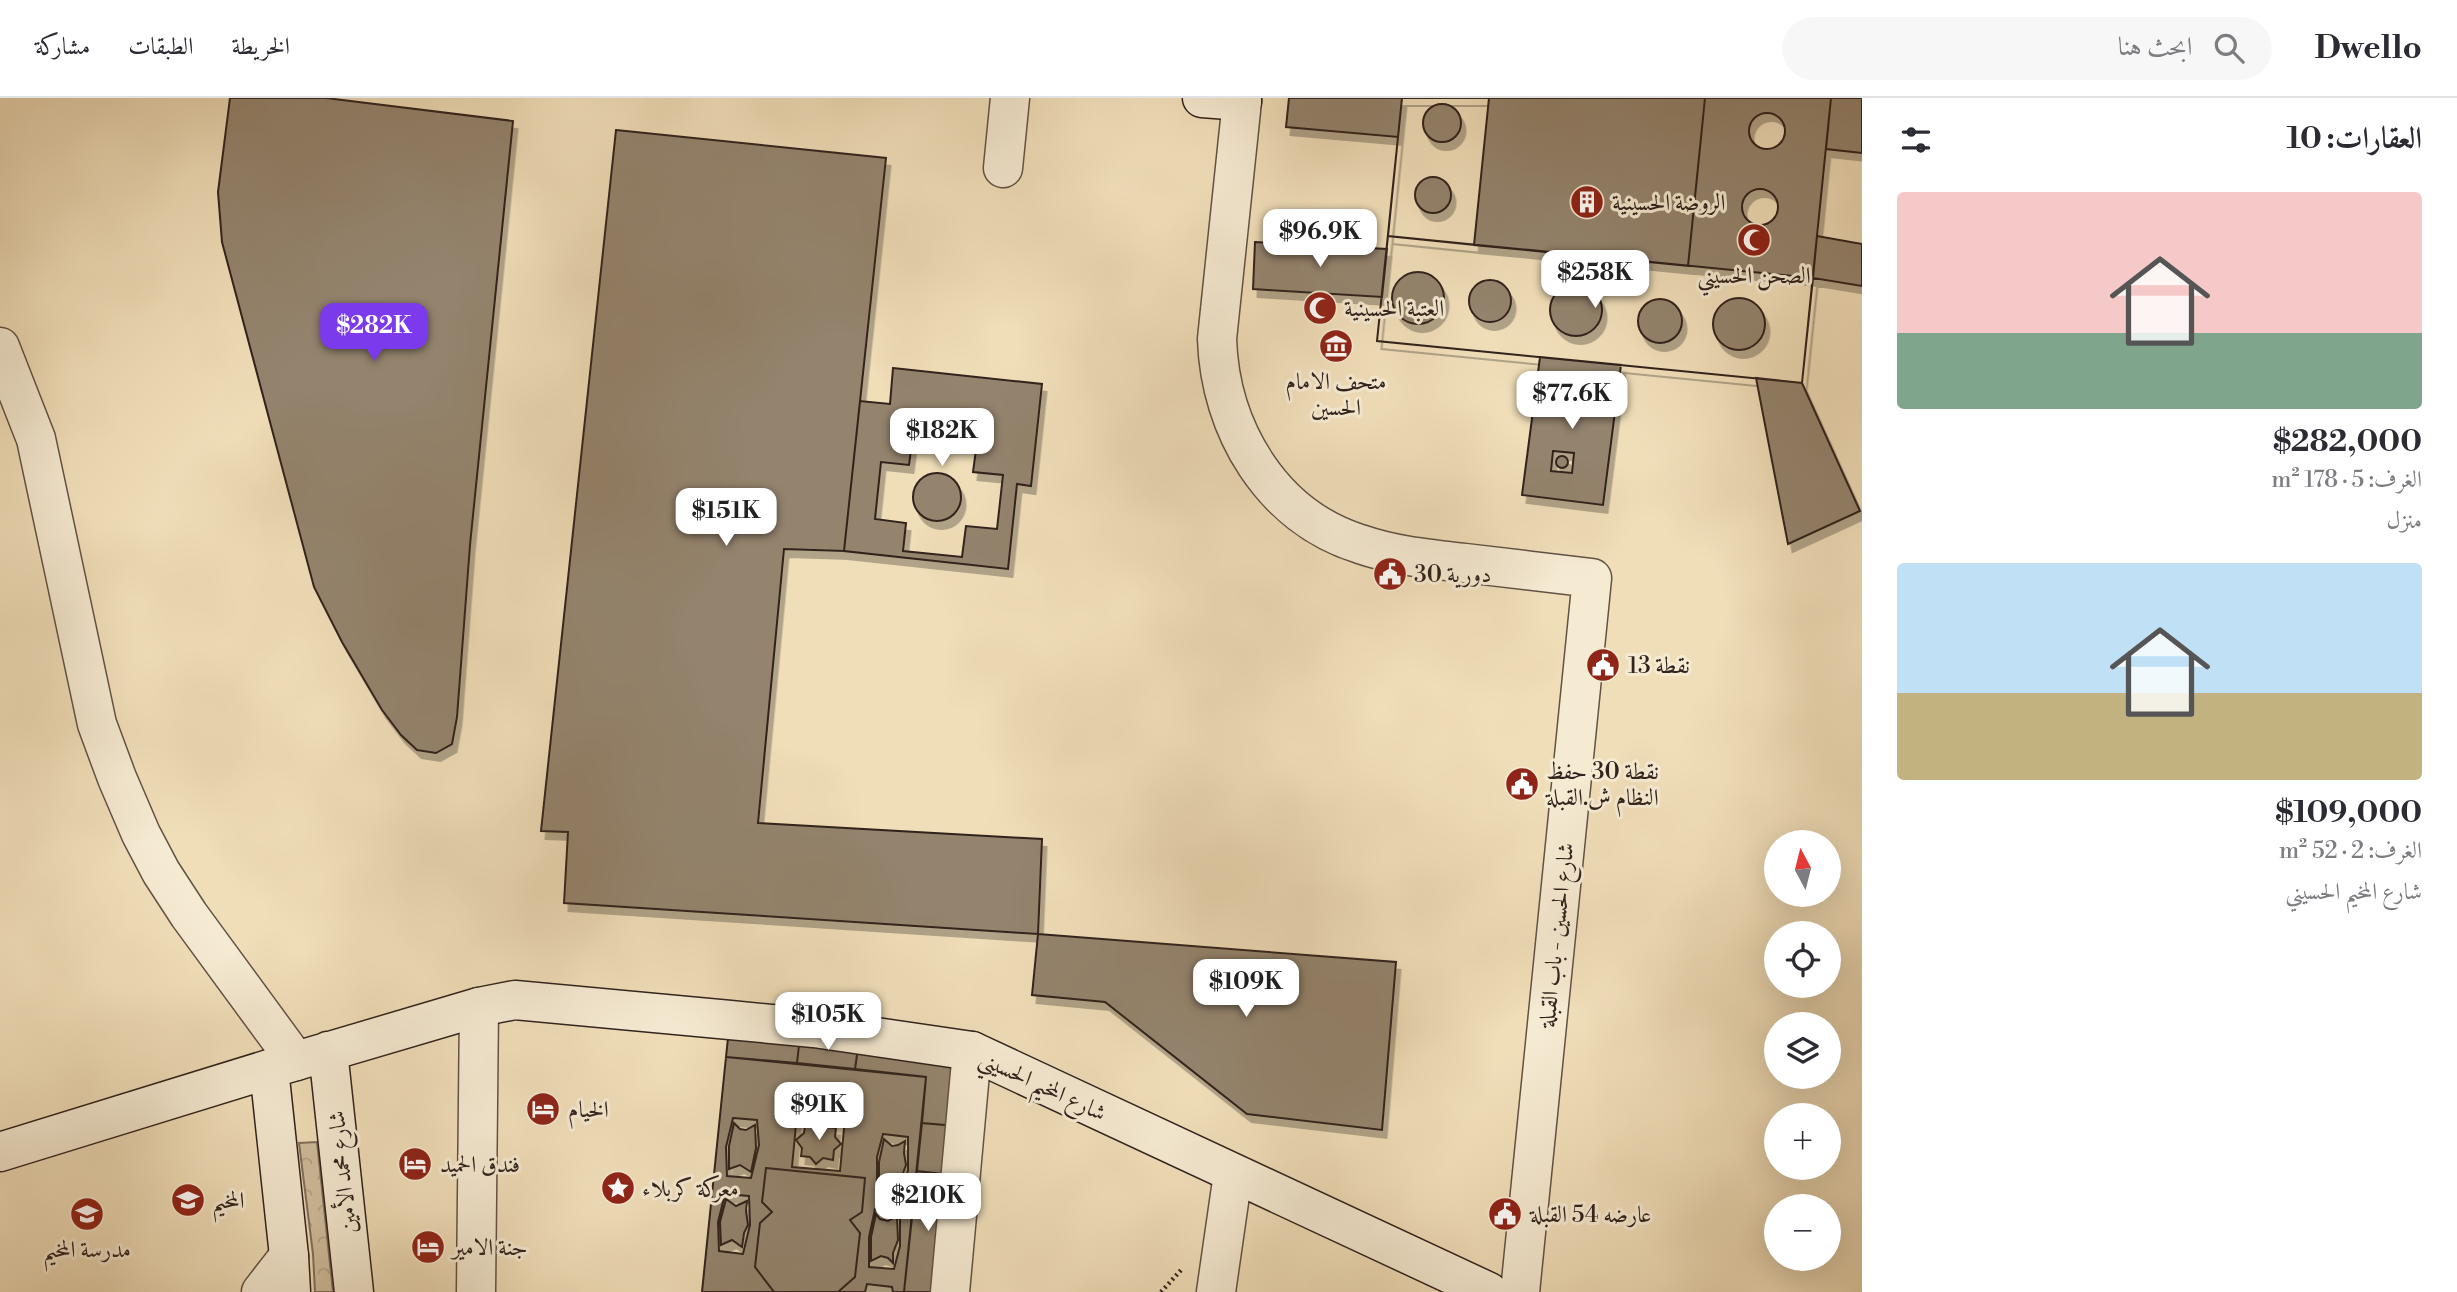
<!DOCTYPE html>
<html lang="ar">
<head>
<meta charset="utf-8">
<style>
  body { margin:0; font-family:"Libre Bodoni",Amiri,serif; background:#f7f7f7; color:#2b2b33; direction:rtl; height:100vh; display:flex; flex-direction:column; font-size:26px; white-space:nowrap }
  * { box-sizing:border-box; margin:0 }
  p { font-size:23px; color:#7c7c81 }
  .icon { flex:none; width:38px; height:38px; fill:none; stroke:currentColor; stroke-width:2; stroke-linecap:round; stroke-linejoin:round }
  .map { position:relative; flex:1; overflow:hidden; direction:ltr }
  .drawer { display:flex; flex-direction:column; background:#fff; width:595px }
  .drawer>* { flex:none }
  .needle { width:46px; rotate:353deg }
  .tools { position:absolute; left:1764px; top:732px; display:grid; gap:14px }
  .tools a { display:grid; place-items:center; width:77px; height:77px; border-radius:50%; background:#fff; box-shadow:0 7px 28px #0002; font-size:35px }
  .price { position:absolute; translate:-50% -60px; padding:0 16px; border-radius:14px; background:#fff; color:#222; font-size:23px; line-height:46px; filter:drop-shadow(0 2px 4px #0008) }
  .price::after { content:''; position:absolute; left:50%; top:42px; width:21px; height:16px; margin-left:-10px; background:inherit; clip-path:polygon(0 0,100% 0,50% 100%) }
  .price.current { background:#7c3aed; color:#fff }
  ul { padding:0; list-style:none }
  li { display:grid; align-content:center; gap:14px; height:371px; padding:0 35px }
  li span { display:grid; place-items:center; height:217px; border-radius:7px; color:#555 }
  li>.icon { margin-inline-start:auto }
  span .icon { width:126px; height:126px; fill:#fffc; stroke-width:1 }
  li b { font-size:30px }
  h2 { display:flex; justify-content:space-between; align-items:center; height:84px; padding:0 35px; font-size:30px }
  header { display:flex; align-items:center; gap:42px; box-sizing:border-box; height:98px; padding:0 35px; background:#fff; border-bottom:2px solid #e1e1e2 }
  header strong { font-size:33px }
  nav { display:flex; gap:38px; margin-inline-start:auto; font-size:24px }
  .search { width:490px; height:63px; background:#f7f7f7; display:flex; align-items:center; gap:18px; box-sizing:border-box; padding:0 24px; border-radius:38px; color:#7c7c81; font-size:26px }
  main { display:flex; flex:1; min-height:0 }
  .map>svg:first-child { display:block }
</style>
</head>
<body>
<header>
<strong>Dwello</strong>
<div class="search"><svg class="icon" aria-label="search" viewBox="0 0 24 24"><circle cx="10" cy="10" r="6"/><path d="M15 15l6 6"/></svg>ابحث هنا</div>
<nav><a>الخريطة</a><a>الطبقات</a><a>مشاركة</a></nav>
</header>
<main>
<section class="drawer">
<h2>العقارات: 10<svg class="icon" aria-label="filters" viewBox="0 0 24 24"><path d="M4 7h16M4 17h16"/><circle cx="9" cy="7" r="2"/><circle cx="15" cy="17" r="2"/></svg></h2>
<ul>
<li><span style="background:linear-gradient(#f6c9c9 65%,#7fa58c 0)"><svg class="icon" aria-label="home" viewBox="0 0 24 24"><path d="M3 11l9-7 9 7M6 9v11h12V9"/></svg></span><div><b>$282,000</b><p>الغرف: 5 · 178 m²</p><p>منزل</p></div></li>
<li><span style="background:linear-gradient(#bfe0f5 60%,#c2b280 0)"><svg class="icon" aria-label="home" viewBox="0 0 24 24"><path d="M3 11l9-7 9 7M6 9v11h12V9"/></svg></span><div><b>$109,000</b><p>الغرف: 2 · 52 m²</p><p>شارع المخيم الحسيني</p></div></li>
</ul>
</section>
<div class="map">
<svg width="1862" height="1194" viewBox="0 0 1862 1194">
  <defs>
    <pattern id="forest-crowns" width="20" height="18" patternUnits="userSpaceOnUse" patternTransform="scale(1.75)"><rect width="20" height="18" fill="#d0be9e"/><path d="M2 6a3 3 0 1 1 6 0M12 15a3 3 0 1 1 6 0" fill="none" stroke="#b3a388"/></pattern>
    <filter id="shadow"><feDropShadow dx="4.5" dy="8" stdDeviation="0" flood-color="#0004"/></filter>
  </defs>
  <rect width="100%" height="100%" fill="#f0deb9"/>
  <filter id="stains"><feTurbulence type="fractalNoise" baseFrequency=".00286" numOctaves="4"/><feColorMatrix values="0 0 0 0 .2 0 0 0 0 .09 0 0 0 0 .02 0 0 0 .5 -.17"/></filter>
  <radialGradient id="worn" r=".72"><stop offset=".6" stop-color="#630" stop-opacity="0"/><stop offset="1" stop-color="#630" stop-opacity=".3"/></radialGradient>
  <path fill="url(#forest-crowns)" stroke="#80705e" stroke-width="2" d="M317,1044l16,150h-18l-2,-38 -14,-111z"/>
  <path fill="#94846e" stroke="#31231d" stroke-width="2" fill-rule="evenodd" filter="url(#shadow)" d="M230,0h96l187,23 -43,424 -13,172 -5,27 -16,9 -19,-3 -16,-15 -19,-25 -40,-68 -28,-55 -92,-345 -4,-50z
    M1289,0h113l-4,39 -112,-10z
    M1402,0h87l-15,147 214,21 17,-168h126l-29,285 -425,-42z
    M1402,0h87l-15,147 -86,-9z
    M1489,0h216l-17,168 -214,-21z
    M1831,0h31v55l-36,-4z
    M1423 25a19 19 0 1 1 38 0a19 19 0 1 1-38 0Z
    M1749 33a18 18 0 1 1 36 0a18 18 0 1 1-36 0Z
    M616,32l270,28 -42,393 -60,-2 -26,274 284,16 -4,95 -474,-31 4,-71 -27,-1z
    M1415 97a18 18 0 1 1 36 0a18 18 0 1 1-36 0Z
    M1742 109a18 18 0 1 1 36 0a18 18 0 1 1-36 0Z
    M1388,138l425,42 -11,105 -425,-42z
    M1817,138l45,8v42l-49,-8z
    M1255,144l132,7 -5,48 -129,-8z
    M1392 200a26 26 0 1 1 52 0a26 26 0 1 1-52 0Z
    M1469 203a21 21 0 1 1 42 0a21 21 0 1 1-42 0Z
    M1550 212a26 26 0 1 1 52 0a26 26 0 1 1-52 0Z
    M1713 226a26 26 0 1 1 52 0a26 26 0 1 1-52 0Z
    M1638 223a22 22 0 1 1 44 0a22 22 0 1 1-44 0Z
    M1540,259l81,8 -18,140 -81,-10z
    M893,270l149,16 -11,102 -14,-2 -9,85 -164,-18 16,-150 30,3z
    M1756,280l46,5 58,128 -72,33z
    M913,337l64,7 -4,30 30,3 -6,54 -31,-3 -4,31 -59,-6 3,-28 -31,-4 6,-57 28,3z
    M1553,353l21,2 -2,20 -21,-2z
    M1556 364a6 6 0 1 1 12 0a6 6 0 1 1-12 0Z
    M913 399a24 24 0 1 1 48 0a24 24 0 1 1-48 0Z
    M1038,836l358,28 -14,168 -135,-16 -142,-112 -73,-7z
    M800,938l59,5 -4,28 -58,-6z
    M800,938l-3,27 -71,-6 2,-19z
    M859,943l101,22 -4,63 -34,-3 4,-46 -71,-8z
    M726,959l200,20 -22,215h-11l-1,-5 -25,-3 -2,8h-27l17,-15 5,-44 -10,-13 12,-8 3,-34 -99,-10 -4,34 10,10 -12,11 -5,44 19,25h-72zM797,1016l48,4 -5,53 -48,-4zM733,1020l24,2 2,25 -8,33 -24,-2 -1,-29zM883,1036l25,3v33l-6,24 -25,-2v-35zM725,1096l24,2 1,29 -7,29 -24,-3 -1,-29zM875,1111l25,3v34l-6,23 -25,-2v-30z
    M821,1023l5,6 10,1 -1,9 6,7 -7,6 -1,10 -10,-2 -7,6 -6,-7 -9,-1 1,-8 -6,-8 8,-7 1,-8 9,1z
    M734,1025l6,6 6,1 9,-5 1,23 -5,24 -11,-7 -11,4v-23z
    M922,1025l34,3 -5,49 -34,-4z
    M884,1041l8,7 6,-1 7,-4 -1,12 2,12 -4,11 -1,12 -10,-7 -12,4v-23z
    M766,1070l99,10 -3,34 -12,8 10,13 -5,44 -17,15h-64l-19,-25 5,-44 12,-11 -10,-10z
    M917,1073l34,4 -12,117h-35z
    M726,1101l10,7 11,-5 -1,10 2,14 -4,8 -2,14 -10,-7 -11,5 -1,-23z
    M876,1116l4,5 8,2 9,-5 1,24 -5,13v10l-5,-5 -7,-2 -10,5v-24z"/>
  <g fill="none" stroke-linecap="round" stroke-linejoin="round">
    <g stroke="#615244" stroke-width="41">
      <path id="street" d="M1242,3l-25,238c3,90 54,177 143,205 35,12 69,15 105,19 42,5 85,10 127,15l-72,714
        M1003,70l7,-70
        M0,249l36,92 61,285 20,54 24,56 20,38 28,43 107,146
        M261,1194l28,-36
        M476,1194l3,-285
        M950,1194l22,-241
        M1216,1194l17,-118"/>
    </g>
    <g stroke="#31231d" stroke-width="41">
      <path id="secondary" d="M1202,0l40,3v-3
        M328,953l26,241
        M269,971l20,187 2,36
        M0,1054l269,-83 210,-62 36,-7 215,20 84,8 158,23 517,241"/>
    </g>
    <path stroke="#31231d" stroke-width="4.5" stroke-dasharray="2 3.5" stroke-linecap="butt" d="M1161,1194l21,-23"/>
    <use href="#street" stroke="#f5ead2" stroke-width="38"/>
    <use href="#secondary" stroke="#f5ead2" stroke-width="38"/>
  </g>
  <defs>
    <g id="building-disc" transform="scale(1.75)"><circle r="9.5" fill="#8f2418" stroke="#f5ead2"/><path d="M-4-6H4V6H1V3H-1V6H-4ZM-2.5-4.3h1.7v1.8h-1.7ZM.8-4.3h1.7v1.8H.8ZM-2.5-1h1.7V.8h-1.7ZM.8-1h1.7V.8H.8Z" fill="#fff"/></g>
    <g id="mosque-disc" transform="scale(1.75)"><circle r="9.5" fill="#8f2418" stroke="#f5ead2"/><path d="M3.5-4.9A6 6 0 1 0 3.5 4.9A5 5 0 1 1 3.5-4.9Z" fill="#fff"/></g>
    <g id="museum-disc" transform="scale(1.75)"><circle r="9.5" fill="#8f2418" stroke="#f5ead2"/><path d="M0-6L6-3V-2H-6V-3ZM-5-1h2V3h-2ZM-1-1h2V3h-2ZM3-1h2V3H3ZM-6 4H6V6H-6Z" fill="#fff"/></g>
    <g id="civic-disc" transform="scale(1.75)"><circle r="9.5" fill="#8f2418" stroke="#f5ead2"/><path d="M-.6-6.5H3V-4.5H.6V-3L4-1V1h2V6H-6V1h2V-1L-.6-3ZM-1.2 2.5V6h2.4V2.5Z" fill="#fff"/></g>
    <g id="hotel-disc" transform="scale(1.75)"><circle r="9.5" fill="#8f2418" stroke="#f5ead2"/><path d="M-6-4.5h1.5V1H6V5H4.5V3h-9V5H-6ZM-4 0a1.8 1.8 0 1 1 3.6 0ZM.5 0V-2.5h3Q6-2.5 6 0Z" fill="#fff"/></g>
    <g id="sight-disc" transform="scale(1.75)"><circle r="9.5" fill="#8f2418" stroke="#f5ead2"/><path d="M0-6L1.8-2.2L6-1.7L2.9 1.2L3.7 5.4L0 3.3L-3.7 5.4L-2.9 1.2L-6-1.7L-1.8-2.2Z" fill="#fff"/></g>
    <g id="school-disc" transform="scale(1.75)"><circle r="9.5" fill="#8f2418" stroke="#f5ead2"/><path d="M0-5L7-2L0 1L-7-2ZM-4 1L0 2.5L4 1V4Q0 6-4 4Z" fill="#fff"/></g>
  </defs>
  <g fill-rule="evenodd">
    <use href="#building-disc" x="1587" y="104"/>
    <use href="#mosque-disc" x="1754" y="142"/>
    <use href="#mosque-disc" x="1320" y="210"/>
    <use href="#museum-disc" x="1336" y="248"/>
    <use href="#civic-disc" x="1390" y="476"/>
    <use href="#civic-disc" x="1603" y="567"/>
    <use href="#civic-disc" x="1522" y="686"/>
    <use href="#hotel-disc" x="543" y="1011"/>
    <use href="#hotel-disc" x="415" y="1066"/>
    <use href="#sight-disc" x="618" y="1090"/>
    <use href="#school-disc" x="188" y="1102"/>
    <use href="#school-disc" x="87" y="1116"/>
    <use href="#civic-disc" x="1505" y="1116"/>
    <use href="#hotel-disc" x="428" y="1149"/>
  </g>
  <g text-anchor="middle" stroke-width="6" stroke-linejoin="round" paint-order="stroke">
    <g font-size="23" fill="#31231d" stroke="#f5ead2" text-anchor="start">
      <text x="1612" y="112">الروضة الحسينية</text>
      <text x="1754" y="185" text-anchor="middle">الصحن الحسيني</text>
      <text x="1344" y="218">العتبة الحسينية</text>
      <text x="1336" y="291" text-anchor="middle">متحف الامام<tspan x="1336" dy="26">الحسين</tspan></text>
      <text x="1414" y="484">دورية 30</text>
      <text x="1628" y="575">نقطة 13</text>
      <text x="1546" y="681">نقطة 30 حفظ<tspan x="1546" dy="26">النظام ش.القبلة</tspan></text>
      <text x="568" y="1019">الخيام</text>
      <text x="440" y="1074">فندق الحميد</text>
      <text x="642" y="1098">معركة كربلاء</text>
      <text x="212" y="1110">المخيم</text>
      <text x="1530" y="1124">عارضه 54 القبلة</text>
      <text x="452" y="1157">جنة الامير</text>
      <text x="87" y="1159" text-anchor="middle">مدرسة المخيم</text>
    </g>
    <g font-size="23" fill="#31231d" stroke="#f5ead2">
      <text transform="translate(1556 837) rotate(-84)" y="8">شارع الحسين - باب القبلة</text>
      <text transform="translate(1043 987) rotate(25)" y="8">شارع المخيم الحسيني</text>
      <text transform="translate(342 1074) rotate(-96)" y="8">شارع محمد الأمين</text>
    </g>
  </g>
  <rect width="100%" height="100%" filter="url(#stains)"/>
  <rect width="100%" height="100%" fill="url(#worn)"/>
</svg>
<div class="tools">
<a><svg class="needle" viewBox="-14 -14 28 28"><path d="M0-13l5 13h-10z" fill="#e53935"/><path d="M0 13l5-13h-10z" fill="#7c7c81"/></svg></a>
<a><svg class="icon" aria-label="locate" viewBox="0 0 24 24"><circle cx="12" cy="12" r="6"/><path d="M12 2v4M12 18v4M2 12h4M18 12h4"/></svg></a>
<a><svg class="icon" aria-label="layers" viewBox="0 0 24 24"><path d="M12 4l9 5-9 5-9-5zM3 14l9 5 9-5"/></svg></a>
<a>+</a>
<a>−</a>
</div>
<b class="price" style="left:1320px;top:171px">$96.9K</b>
<b class="price" style="left:1595px;top:212px">$258K</b>
<b class="price current" style="left:374px;top:265px">$282K</b>
<b class="price" style="left:1572px;top:333px">$77.6K</b>
<b class="price" style="left:942px;top:370px">$182K</b>
<b class="price" style="left:726px;top:450px">$151K</b>
<b class="price" style="left:1246px;top:921px">$109K</b>
<b class="price" style="left:828px;top:954px">$105K</b>
<b class="price" style="left:819px;top:1044px">$91K</b>
<b class="price" style="left:928px;top:1135px">$210K</b>
</div>
</main>
</body>
</html>
